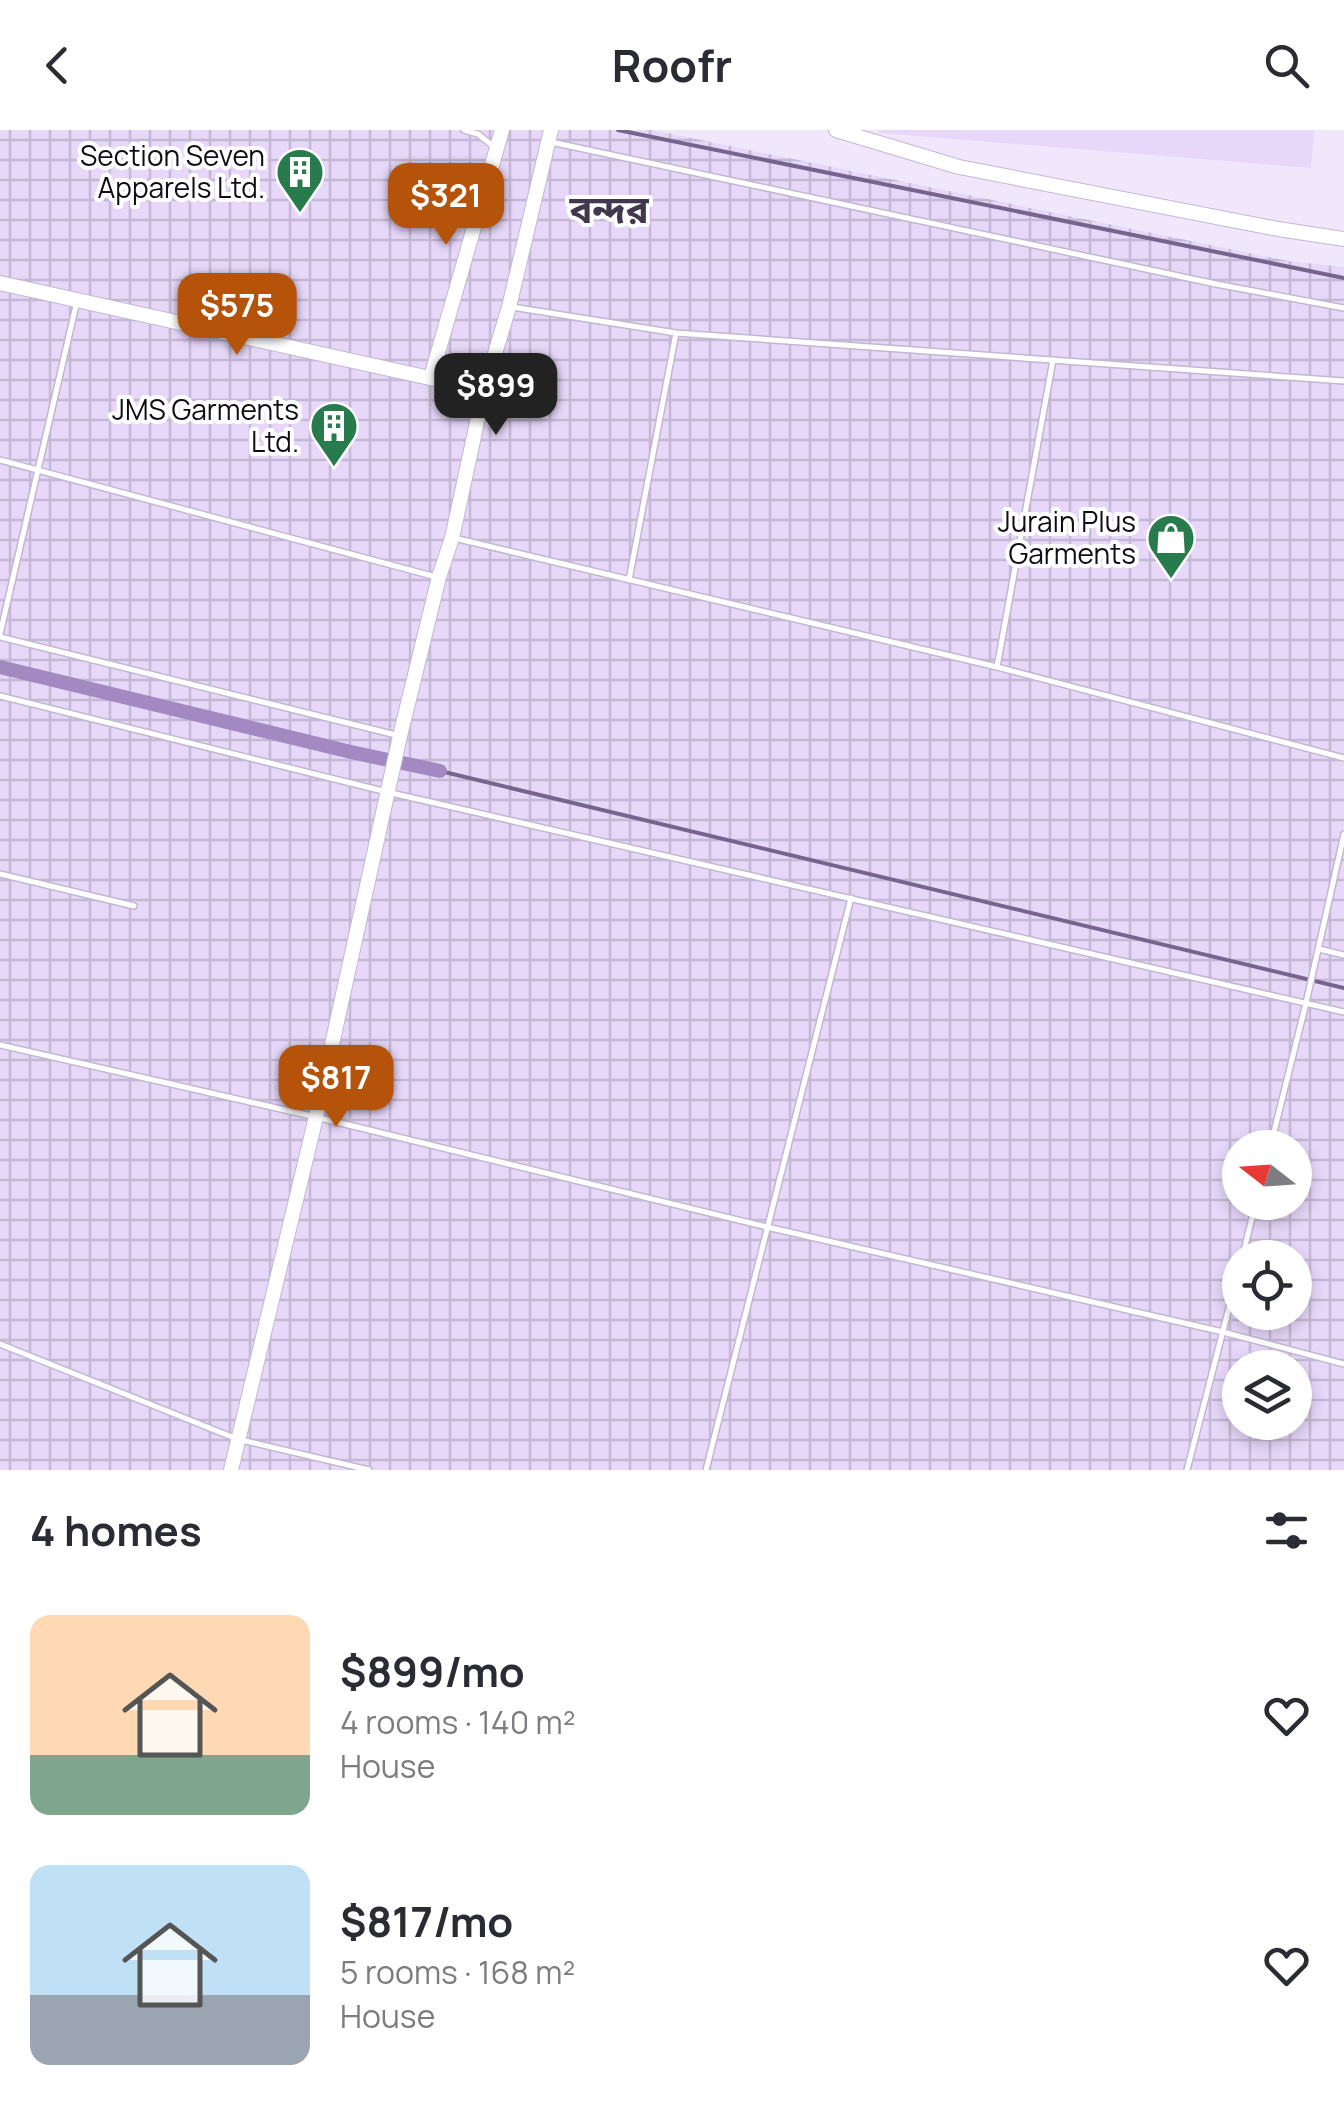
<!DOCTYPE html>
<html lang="en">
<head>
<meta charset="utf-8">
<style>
  body { margin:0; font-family:Manrope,"Noto Sans Bengali",sans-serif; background:#f2f2f3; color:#2b2b33; height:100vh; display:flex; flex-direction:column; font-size:38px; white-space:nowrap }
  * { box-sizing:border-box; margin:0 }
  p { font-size:32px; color:#7c7c81 }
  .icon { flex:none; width:55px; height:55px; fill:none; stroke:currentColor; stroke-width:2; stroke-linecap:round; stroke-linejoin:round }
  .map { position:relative; height:1340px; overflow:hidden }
  .drawer { display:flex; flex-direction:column; background:#fff; flex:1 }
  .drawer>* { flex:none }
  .needle { width:65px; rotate:287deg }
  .controls { position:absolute; left:1222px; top:1000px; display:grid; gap:20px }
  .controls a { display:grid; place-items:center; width:90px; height:90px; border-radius:50%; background:#fff; box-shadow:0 5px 15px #0003; font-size:50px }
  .price { position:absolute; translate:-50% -85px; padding:0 22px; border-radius:20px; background:#b45309; color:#fff; font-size:32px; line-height:65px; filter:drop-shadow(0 2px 5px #0008) }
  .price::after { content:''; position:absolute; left:50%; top:60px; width:30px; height:22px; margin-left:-15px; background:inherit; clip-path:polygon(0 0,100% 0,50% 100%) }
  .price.selected { background:#222; color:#fff }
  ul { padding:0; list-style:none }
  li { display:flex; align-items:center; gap:30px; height:250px; padding:0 30px }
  li span { display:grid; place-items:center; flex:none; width:280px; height:200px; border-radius:20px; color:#555 }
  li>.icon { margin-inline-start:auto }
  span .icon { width:120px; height:120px; fill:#fffc; stroke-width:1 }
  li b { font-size:42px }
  h2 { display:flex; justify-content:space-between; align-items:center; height:120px; padding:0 30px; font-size:42px }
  header { display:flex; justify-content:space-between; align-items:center; height:130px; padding:0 30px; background:#fff; font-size:45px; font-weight:700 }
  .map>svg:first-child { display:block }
</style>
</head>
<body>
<header><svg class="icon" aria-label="back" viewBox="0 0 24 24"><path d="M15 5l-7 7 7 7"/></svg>Roofr<svg class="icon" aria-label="search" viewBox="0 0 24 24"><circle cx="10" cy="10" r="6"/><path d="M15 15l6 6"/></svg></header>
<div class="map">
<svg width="1344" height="1340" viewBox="0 0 1344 1340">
  <defs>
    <pattern id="industrial-grid" width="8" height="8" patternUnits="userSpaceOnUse" patternTransform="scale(2.5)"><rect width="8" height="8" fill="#e7d8fa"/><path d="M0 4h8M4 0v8" fill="none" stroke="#c5b8d5"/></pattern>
  </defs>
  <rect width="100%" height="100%" fill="#f1e7fd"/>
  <path fill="#e7d8fa" d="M879,0h435l-3,38 -432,-35z"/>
  <path fill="url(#industrial-grid)" fill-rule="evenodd" d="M0,0h653l635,131 56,6v1203h-1344zM1240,1018h55v54h-55zM1240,1128h55v54h-55zM1240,1238h55v54h-55z"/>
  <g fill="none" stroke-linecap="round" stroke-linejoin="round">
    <path stroke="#77648d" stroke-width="4" d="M618,0l726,148
      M440,641l904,217"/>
    <path stroke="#a389c1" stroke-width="14" d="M0,537l351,85 89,19"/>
    <g stroke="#c3b7d2" stroke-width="8">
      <path id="service" d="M464,0l14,4 16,13
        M551,12l665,142 128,24
        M512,177l164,26 668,48
        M0,330l436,117
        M454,408l543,129 347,91
        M629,450l47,-247
        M0,504l77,-333
        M0,507l400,99
        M997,537l56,-307
        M0,566l387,96 957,220
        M0,744l134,32
        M1319,819l25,6
        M0,915l316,72 451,110 456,105 121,32
        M1270,1018l36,-145 38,-169
        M1242,1128l14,-56
        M0,1214l237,95 132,31
        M706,1340l145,-572
        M1187,1340l53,-205"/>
    </g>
    <g stroke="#c3b7d2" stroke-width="16">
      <path id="tertiary" d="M836,0l123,37 319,62 66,10
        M0,153l484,107
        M431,247l71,-247
        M231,1340l85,-353 84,-381 39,-159 13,-39 32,-148 25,-83 42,-177"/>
    </g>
    <use href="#service" stroke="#fff" stroke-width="5"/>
    <use href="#tertiary" stroke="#fff" stroke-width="14"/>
  </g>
  <defs>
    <g id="building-pin" transform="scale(2.5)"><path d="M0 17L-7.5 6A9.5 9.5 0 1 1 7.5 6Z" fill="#277b4d" stroke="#fff"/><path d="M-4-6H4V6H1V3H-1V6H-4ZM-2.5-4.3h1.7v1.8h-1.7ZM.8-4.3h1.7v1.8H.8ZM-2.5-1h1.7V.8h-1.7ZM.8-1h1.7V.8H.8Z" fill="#fff"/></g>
    <g id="shop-pin" transform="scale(2.5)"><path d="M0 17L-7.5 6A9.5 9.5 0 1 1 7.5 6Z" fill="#277b4d" stroke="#fff"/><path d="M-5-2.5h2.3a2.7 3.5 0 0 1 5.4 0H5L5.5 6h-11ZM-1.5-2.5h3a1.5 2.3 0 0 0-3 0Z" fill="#fff"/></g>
  </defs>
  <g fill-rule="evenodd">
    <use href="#building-pin" x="300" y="42"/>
    <use href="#building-pin" x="334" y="296"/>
    <use href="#shop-pin" x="1171" y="408"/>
  </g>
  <g text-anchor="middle" stroke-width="8" stroke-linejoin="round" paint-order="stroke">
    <g font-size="28" fill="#100c15" stroke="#fff" text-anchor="end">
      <text x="265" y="36">Section Seven<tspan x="265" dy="32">Apparels Ltd.</tspan></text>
      <text x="299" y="290">JMS Garments<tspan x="299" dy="32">Ltd.</tspan></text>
      <text x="1136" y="402">Jurain Plus<tspan x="1136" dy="32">Garments</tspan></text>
    </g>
    <g font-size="38" font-weight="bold" fill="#42384e" stroke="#fff">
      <text x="609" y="93">বন্দর</text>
    </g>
  </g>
</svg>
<div class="controls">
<a><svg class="needle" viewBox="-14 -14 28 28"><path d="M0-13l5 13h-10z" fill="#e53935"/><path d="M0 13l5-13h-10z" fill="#7c7c81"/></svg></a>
<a><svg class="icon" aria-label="locate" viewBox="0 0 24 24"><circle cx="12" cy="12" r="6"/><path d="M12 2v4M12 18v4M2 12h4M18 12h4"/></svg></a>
<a><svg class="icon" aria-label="layers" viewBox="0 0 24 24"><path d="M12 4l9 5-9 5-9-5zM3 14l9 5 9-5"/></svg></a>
</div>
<b class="price" style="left:446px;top:118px">$321</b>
<b class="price" style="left:237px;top:228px">$575</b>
<b class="price selected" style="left:496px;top:308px">$899</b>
<b class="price" style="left:336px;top:1000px">$817</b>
</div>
<section class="drawer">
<h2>4 homes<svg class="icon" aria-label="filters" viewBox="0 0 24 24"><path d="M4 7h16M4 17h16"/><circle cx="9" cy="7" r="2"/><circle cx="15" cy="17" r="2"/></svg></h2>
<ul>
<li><span style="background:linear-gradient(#ffd9b3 70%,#7fa58c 0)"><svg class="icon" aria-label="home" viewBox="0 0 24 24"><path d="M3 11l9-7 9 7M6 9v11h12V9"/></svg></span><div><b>$899/mo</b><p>4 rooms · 140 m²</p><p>House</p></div><svg class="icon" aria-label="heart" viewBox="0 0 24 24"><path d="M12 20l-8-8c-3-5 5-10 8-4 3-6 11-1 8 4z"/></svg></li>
<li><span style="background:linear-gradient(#bfe0f5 65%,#9aa5b1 0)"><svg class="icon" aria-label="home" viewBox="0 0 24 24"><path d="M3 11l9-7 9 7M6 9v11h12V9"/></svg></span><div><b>$817/mo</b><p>5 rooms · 168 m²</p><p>House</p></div><svg class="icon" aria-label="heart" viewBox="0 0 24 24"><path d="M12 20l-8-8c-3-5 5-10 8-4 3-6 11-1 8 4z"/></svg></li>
</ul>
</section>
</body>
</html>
